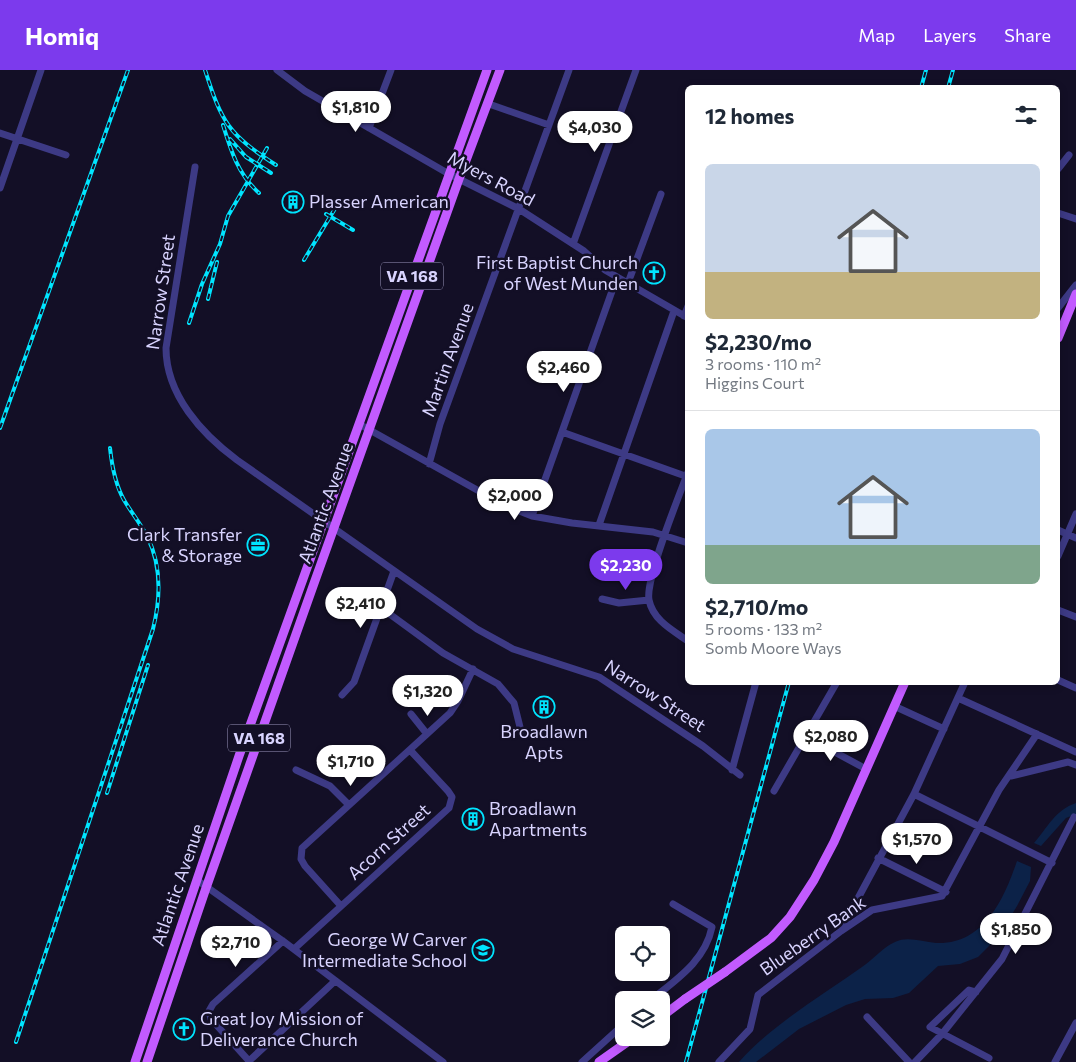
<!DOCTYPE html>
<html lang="en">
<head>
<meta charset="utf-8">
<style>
  body { margin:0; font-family:Commissioner,sans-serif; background:#f6f6f7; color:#1f2937; height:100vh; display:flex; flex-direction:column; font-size:19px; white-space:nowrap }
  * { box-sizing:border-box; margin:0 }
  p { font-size:16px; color:#747a83 }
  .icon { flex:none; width:28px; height:28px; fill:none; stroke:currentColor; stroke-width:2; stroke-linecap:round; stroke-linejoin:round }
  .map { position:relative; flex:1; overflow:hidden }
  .sheet { position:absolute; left:685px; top:15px; width:375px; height:600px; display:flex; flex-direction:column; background:#fff; border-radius:8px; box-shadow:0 2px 8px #0003 }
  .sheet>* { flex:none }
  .controls { position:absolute; left:615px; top:856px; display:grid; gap:10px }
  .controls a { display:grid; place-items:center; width:55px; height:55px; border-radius:8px; background:#fff; box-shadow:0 2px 8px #0003; font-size:25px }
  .price { position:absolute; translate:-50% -42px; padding:0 11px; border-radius:18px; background:#fff; color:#222; font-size:16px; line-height:32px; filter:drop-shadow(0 1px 2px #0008) }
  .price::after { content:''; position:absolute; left:50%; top:30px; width:15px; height:11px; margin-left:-8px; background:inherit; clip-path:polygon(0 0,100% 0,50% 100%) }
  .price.current { background:#7c3aed; color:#fff }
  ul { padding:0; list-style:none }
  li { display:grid; align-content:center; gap:10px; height:265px; padding:0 20px }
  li+li { border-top:1px solid #e0e1e3 }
  li span { display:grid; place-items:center; height:155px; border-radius:8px; color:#555 }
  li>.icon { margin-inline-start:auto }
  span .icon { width:90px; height:90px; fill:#fffc; stroke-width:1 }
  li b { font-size:21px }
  h2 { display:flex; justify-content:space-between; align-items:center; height:60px; padding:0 20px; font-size:21px }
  header { display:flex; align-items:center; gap:30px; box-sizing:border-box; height:70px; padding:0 25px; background:#7c3aed; color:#fff }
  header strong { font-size:24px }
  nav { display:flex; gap:28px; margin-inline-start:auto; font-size:18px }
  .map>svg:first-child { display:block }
</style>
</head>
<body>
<header>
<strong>Homiq</strong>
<nav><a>Map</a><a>Layers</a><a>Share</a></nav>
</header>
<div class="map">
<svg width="1076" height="992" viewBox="0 0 1076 992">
  <rect width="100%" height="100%" fill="#130f26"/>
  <path fill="#0c2248" d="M1076,733v11l-10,4 -25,28 -7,-3c14,-16 21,-33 42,-40z
    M1017,791l14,6 -1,14 -13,25 -18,30 -21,21 -18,7 -22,2 -29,27 -16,5 -28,1 -19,6 -47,24 -43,33h-17c34,-38 82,-66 123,-95 11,-7 21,-20 33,-25 13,-6 27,0 41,1 48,2 68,-44 81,-82z"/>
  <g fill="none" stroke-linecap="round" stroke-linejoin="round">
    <path stroke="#3d3a85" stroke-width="7" d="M277,0l28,21 144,83 70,35 65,42 21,19 83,48
      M489,34l60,21
      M369,58l22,-58
      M0,63l66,22
      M195,97l-29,181c0,47 36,86 71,112l240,169 36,20 86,28 104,69 37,29
      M1058,99l11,-14
      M0,118l41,-118
      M1058,143l18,6
      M573,174l63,-174
      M628,213l33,-89
      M1058,238l18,-23
      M684,246l4,-10
      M359,354l145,81 28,11 40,7 81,9 35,11
      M562,362l126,45
      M429,394l11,-40 129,-354
      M688,402c-9,24 -43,107 -39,128 4,20 23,30 39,41
      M532,446l85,-239
      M599,455l75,-214
      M1058,460l18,8
      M1058,486l18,-42
      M602,529l17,4 30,-3
      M380,537l63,46 55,31 16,19 7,28
      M1058,540l18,7
      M1058,610l18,8
      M342,625l12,-13 40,-111
      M958,628l118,54
      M894,636l50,23
      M411,644l16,20
      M807,667l59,32
      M296,700l34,16 18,18
      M732,700l24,-88
      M1011,706l57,-14 8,3
      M774,721l63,-109
      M914,724l138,69
      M878,788l68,34
      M197,810l86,61 160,121
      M341,836l-36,-40 -4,-7 1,-11 148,-135 8,-12 15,-32
      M842,858l72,-134 51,-112
      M294,879l155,-141 3,-11 -4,-6 -38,-41
      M976,922l-7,-2 -39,37 59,31
      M651,930c26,-21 54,-39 61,-73l-39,-23
      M867,947l42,45
      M249,991l86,-80
      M250,992l-39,-43 -2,-8 4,-7 70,-63
      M582,992l42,-38
      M719,992l31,-33 8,-34 83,-64 31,-21 70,-14 57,-106 38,-56
      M915,992l27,-28 60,-75 72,-142
      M1055,992l21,-39"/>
    <path stroke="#c25bff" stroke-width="9" d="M1058,268l18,-44
      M725,902l46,-34 19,-21 24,-37 20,-38 71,-160
      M661,947l24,-18
      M135,992l104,-306 248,-686
      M147,992l59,-174 106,-299 147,-410 41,-109
      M599,992l34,-24"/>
    <g stroke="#00e5ff" stroke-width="4">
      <path id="rail" d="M205,0c17,53 23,64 71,95
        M921,18l5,-18
        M948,18l5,-18
        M223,55c8,26 15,49 36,68
        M230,69l16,18 25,16
        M326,144l27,16
        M304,190l35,-58
        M208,229l9,-37
        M189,253l13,-39 18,-40 8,-28 39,-68
        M0,358l128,-358
        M107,723l41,-128
        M16,972l137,-413c8,-32 9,-63 -6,-93 -7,-13 -16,-24 -23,-36 -9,-16 -12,-33 -14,-52
        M686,992l103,-380"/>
    </g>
    <use href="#rail" stroke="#130f26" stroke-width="2" stroke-dasharray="5.5" stroke-linecap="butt"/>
    <path stroke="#c25bff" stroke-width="9" d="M685,929l40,-27"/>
  </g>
  <defs>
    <g id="building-ring" transform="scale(1.125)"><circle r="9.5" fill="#130f26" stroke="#00e5ff" stroke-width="1.5"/><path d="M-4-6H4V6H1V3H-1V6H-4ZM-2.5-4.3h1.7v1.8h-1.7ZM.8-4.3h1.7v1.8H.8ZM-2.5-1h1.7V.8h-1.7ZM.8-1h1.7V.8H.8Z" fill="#00e5ff"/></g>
    <g id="church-ring" transform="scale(1.125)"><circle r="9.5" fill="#130f26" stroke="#00e5ff" stroke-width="1.5"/><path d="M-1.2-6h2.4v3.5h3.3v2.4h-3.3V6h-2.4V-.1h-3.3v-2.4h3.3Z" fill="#00e5ff"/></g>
    <g id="office-ring" transform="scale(1.125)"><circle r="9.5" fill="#130f26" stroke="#00e5ff" stroke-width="1.5"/><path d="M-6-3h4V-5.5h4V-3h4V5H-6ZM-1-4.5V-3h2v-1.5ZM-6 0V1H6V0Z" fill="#00e5ff"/></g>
    <g id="school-ring" transform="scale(1.125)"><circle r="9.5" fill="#130f26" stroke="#00e5ff" stroke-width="1.5"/><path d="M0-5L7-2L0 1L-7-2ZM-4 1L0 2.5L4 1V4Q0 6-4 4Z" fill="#00e5ff"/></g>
  </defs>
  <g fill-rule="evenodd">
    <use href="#building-ring" x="293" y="132"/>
    <use href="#church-ring" x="654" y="203"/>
    <use href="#office-ring" x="258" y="475"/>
    <use href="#building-ring" x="544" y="637"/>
    <use href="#building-ring" x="473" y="749"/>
    <use href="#school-ring" x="483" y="880"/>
    <use href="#church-ring" x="184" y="959"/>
  </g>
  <g text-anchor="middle" stroke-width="5" stroke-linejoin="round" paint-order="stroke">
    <g fill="#130f26" stroke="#9e99be" stroke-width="1">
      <rect x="381" y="192.5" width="62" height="27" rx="4"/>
      <rect x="228" y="654.5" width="62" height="27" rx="4"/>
    </g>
    <g font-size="16" font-weight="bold" fill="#d9d4ff">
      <text x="412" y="212">VA 168</text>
      <text x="259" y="674">VA 168</text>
    </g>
    <g font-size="18" fill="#d9d4ff" stroke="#130f26">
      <text transform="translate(491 109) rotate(28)" y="6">Myers Road</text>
      <text transform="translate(161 222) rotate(-82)" y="6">Narrow Street</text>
      <text transform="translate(448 290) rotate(-70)" y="6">Martin Avenue</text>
      <text transform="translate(326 433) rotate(-70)" y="6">Atlantic Avenue</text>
      <text transform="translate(655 626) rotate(33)" y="6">Narrow Street</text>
      <text transform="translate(389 772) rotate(-42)" y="6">Acorn Street</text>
      <text transform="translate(178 815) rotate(-71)" y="6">Atlantic Avenue</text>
      <text transform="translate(813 866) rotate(-35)" y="6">Blueberry Bank</text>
    </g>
    <g font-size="18" fill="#d9d4ff" stroke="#130f26" text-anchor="start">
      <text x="309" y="138">Plasser American</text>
      <text x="638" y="199" text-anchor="end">First Baptist Church<tspan x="638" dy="21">of West Munden</tspan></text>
      <text x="242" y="471" text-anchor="end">Clark Transfer<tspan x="242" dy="21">&amp; Storage</tspan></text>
      <text x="544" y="668" text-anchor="middle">Broadlawn<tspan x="544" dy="21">Apts</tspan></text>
      <text x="489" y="745">Broadlawn<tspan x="489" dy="21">Apartments</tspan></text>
      <text x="467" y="876" text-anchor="end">George W Carver<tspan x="467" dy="21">Intermediate School</tspan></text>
      <text x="200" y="955">Great Joy Mission of<tspan x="200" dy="21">Deliverance Church</tspan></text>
    </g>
  </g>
</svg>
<div class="controls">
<a><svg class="icon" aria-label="locate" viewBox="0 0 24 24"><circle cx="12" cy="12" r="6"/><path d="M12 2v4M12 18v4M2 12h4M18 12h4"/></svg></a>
<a><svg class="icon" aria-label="layers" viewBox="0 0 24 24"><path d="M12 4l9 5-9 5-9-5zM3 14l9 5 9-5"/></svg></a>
</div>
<b class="price" style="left:356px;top:63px">$1,810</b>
<b class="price" style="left:595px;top:83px">$4,030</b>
<b class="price" style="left:564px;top:323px">$2,460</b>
<b class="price" style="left:515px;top:451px">$2,000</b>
<b class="price current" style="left:626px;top:521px">$2,230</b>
<b class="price" style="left:361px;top:559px">$2,410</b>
<b class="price" style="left:428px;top:647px">$1,320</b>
<b class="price" style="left:831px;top:692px">$2,080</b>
<b class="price" style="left:351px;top:717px">$1,710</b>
<b class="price" style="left:917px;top:795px">$1,570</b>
<b class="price" style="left:1016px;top:885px">$1,850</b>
<b class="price" style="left:236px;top:898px">$2,710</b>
<section class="sheet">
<h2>12 homes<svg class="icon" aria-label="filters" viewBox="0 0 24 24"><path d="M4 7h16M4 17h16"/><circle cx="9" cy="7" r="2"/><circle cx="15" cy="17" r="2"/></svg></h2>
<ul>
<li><span style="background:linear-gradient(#c9d6e8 70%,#c2b280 0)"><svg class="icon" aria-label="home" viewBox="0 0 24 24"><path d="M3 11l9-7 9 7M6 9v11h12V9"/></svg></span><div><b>$2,230/mo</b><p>3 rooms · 110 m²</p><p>Higgins Court</p></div></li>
<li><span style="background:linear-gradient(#a9c7e8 75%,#7fa58c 0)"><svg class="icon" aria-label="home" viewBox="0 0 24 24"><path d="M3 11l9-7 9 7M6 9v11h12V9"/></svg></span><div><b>$2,710/mo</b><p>5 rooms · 133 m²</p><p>Somb Moore Ways</p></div></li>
</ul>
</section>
</div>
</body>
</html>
